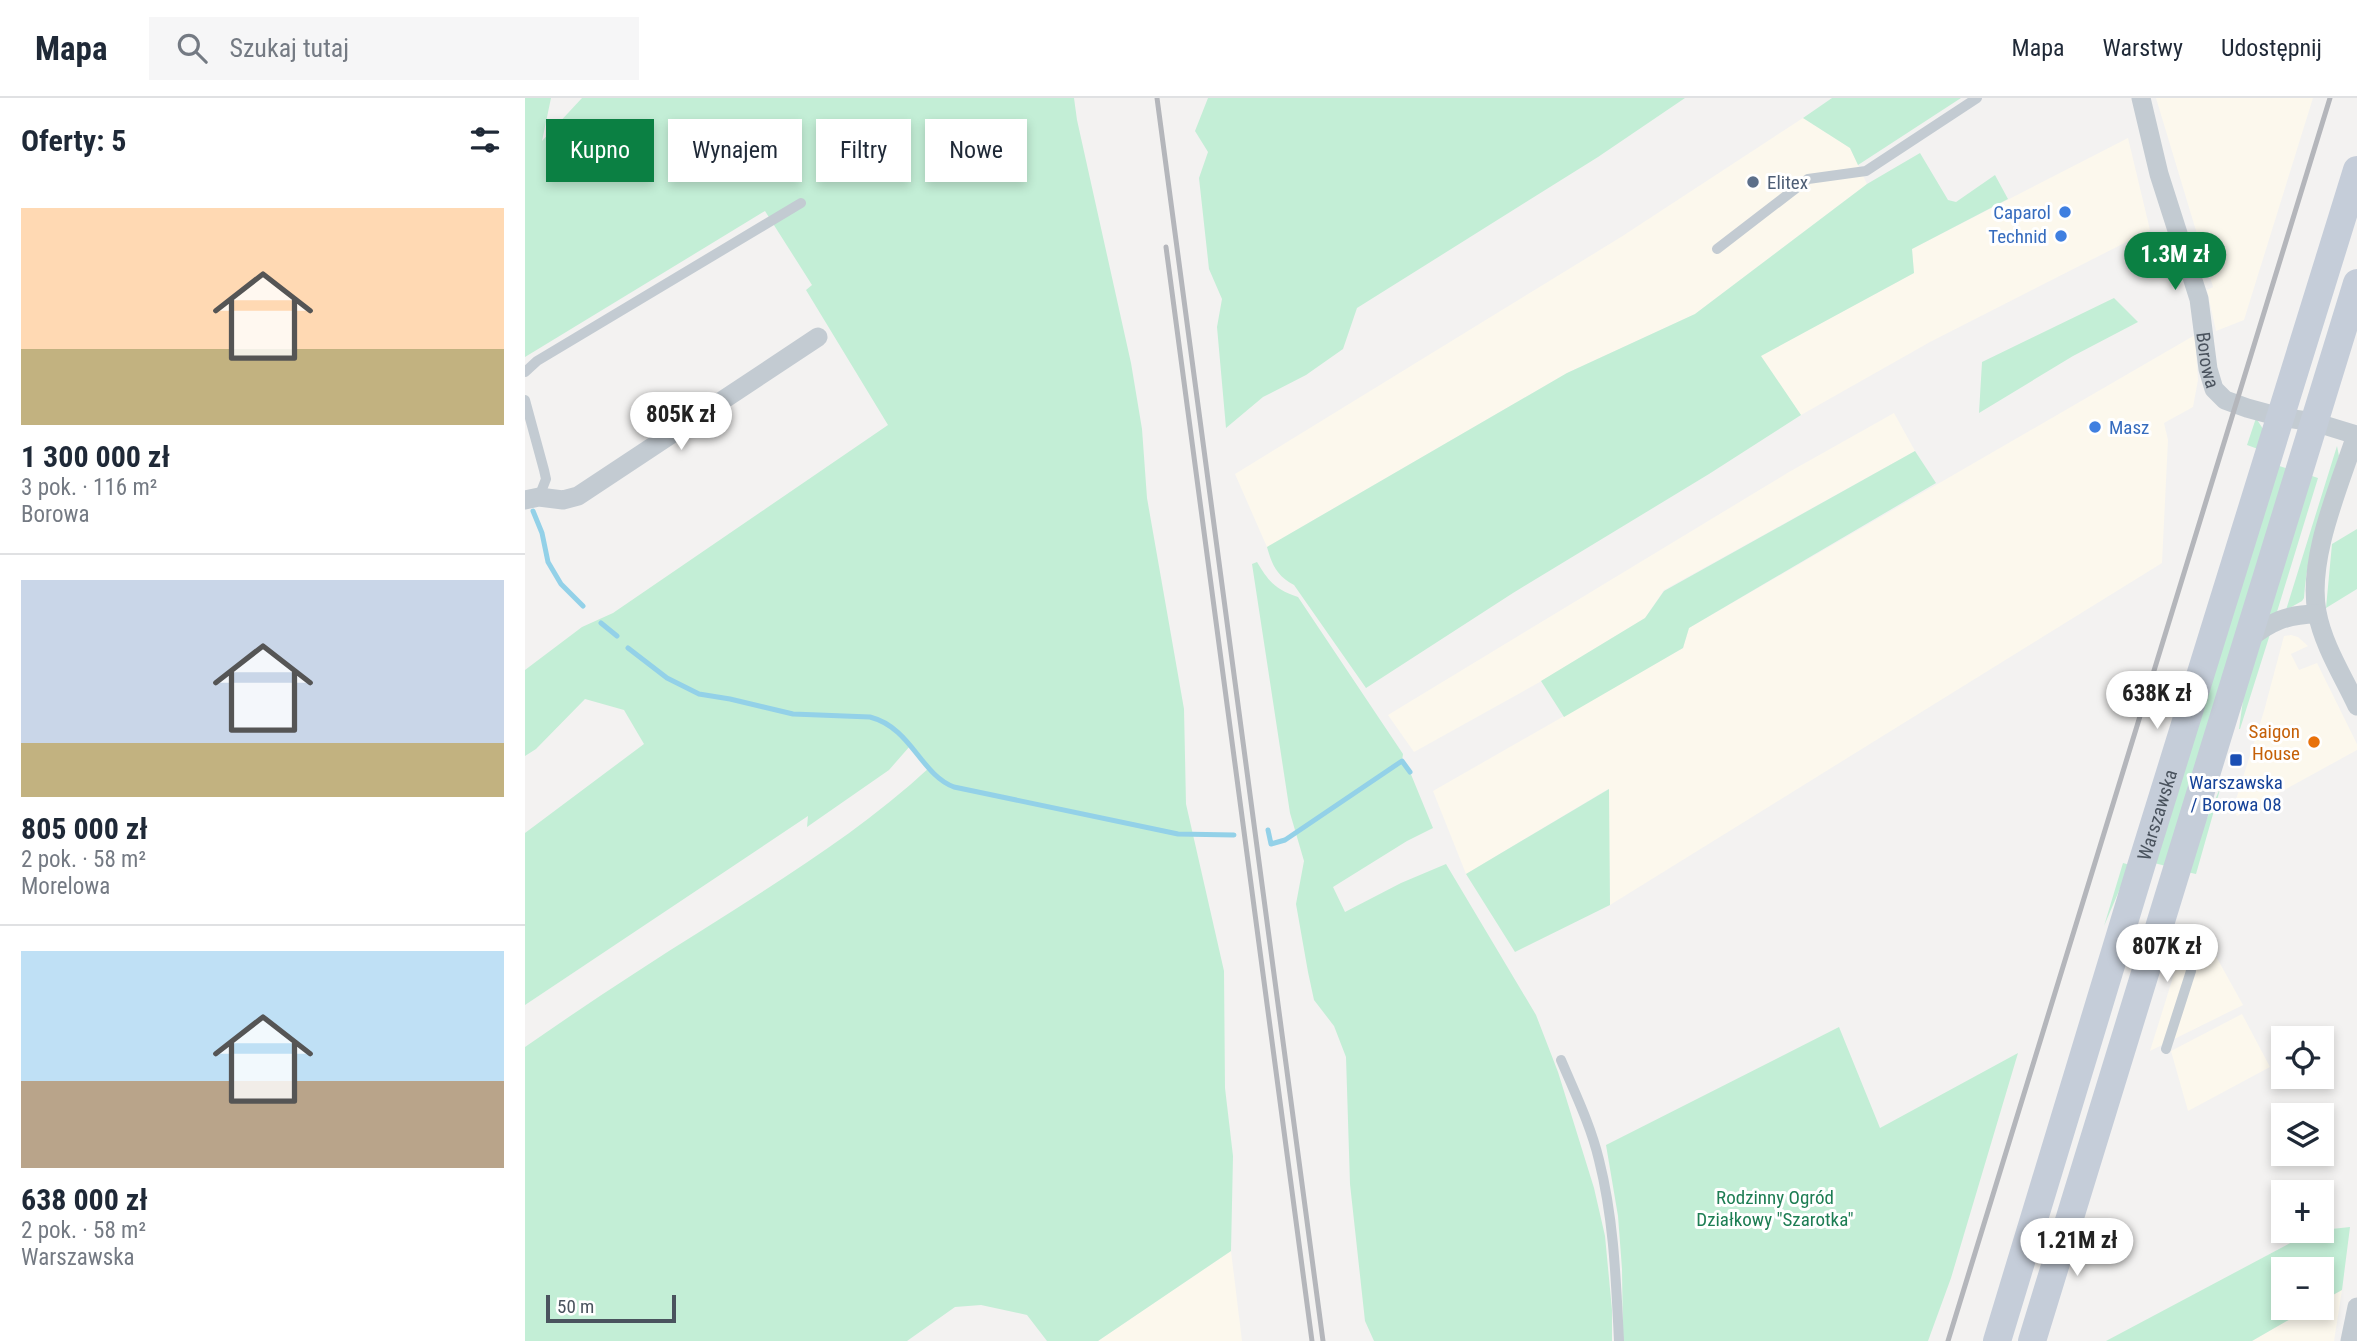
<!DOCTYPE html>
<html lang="pl">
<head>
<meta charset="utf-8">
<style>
  body { margin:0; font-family:"Roboto Condensed",sans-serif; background:#f6f6f7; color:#1f2937; height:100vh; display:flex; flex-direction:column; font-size:26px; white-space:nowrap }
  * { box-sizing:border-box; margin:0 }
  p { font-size:23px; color:#747a83 }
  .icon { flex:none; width:38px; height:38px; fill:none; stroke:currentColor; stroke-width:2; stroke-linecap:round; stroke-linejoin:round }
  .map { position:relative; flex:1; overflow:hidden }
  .panel { display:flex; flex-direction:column; background:#fff; width:525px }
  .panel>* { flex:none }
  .hud { position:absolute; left:21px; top:21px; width:665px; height:63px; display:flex; gap:14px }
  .fabs { position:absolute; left:1746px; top:928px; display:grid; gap:14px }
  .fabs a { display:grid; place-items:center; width:63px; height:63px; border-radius:0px; background:#fff; box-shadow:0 4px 10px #0003; font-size:35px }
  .scale { position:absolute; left:21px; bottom:18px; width:130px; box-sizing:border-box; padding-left:7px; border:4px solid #4a535e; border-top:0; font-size:19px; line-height:24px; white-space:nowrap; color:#4a535e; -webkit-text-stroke:5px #fff; paint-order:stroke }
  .price { position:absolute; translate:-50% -60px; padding:0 16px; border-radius:24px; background:#fff; color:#222; font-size:23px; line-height:46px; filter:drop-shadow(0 2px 4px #0008) }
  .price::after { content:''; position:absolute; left:50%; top:42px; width:21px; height:16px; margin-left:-10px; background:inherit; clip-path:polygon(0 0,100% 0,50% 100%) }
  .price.on { background:#0b8043; color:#fff }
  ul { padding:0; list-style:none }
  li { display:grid; align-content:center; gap:14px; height:371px; padding:0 21px }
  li+li { border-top:2px solid #e0e1e3 }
  li span { display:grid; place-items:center; height:217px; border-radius:0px; color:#555 }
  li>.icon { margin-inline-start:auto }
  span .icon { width:126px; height:126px; fill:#fffc; stroke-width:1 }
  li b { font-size:30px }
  h2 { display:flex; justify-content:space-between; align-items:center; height:84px; padding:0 21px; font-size:30px }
  .pill { padding:0 24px; border-radius:0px; background:#fff; box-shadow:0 4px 10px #0003; font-size:24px; line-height:63px }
  .pill.on { background:#0b8043; color:#fff }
  header { display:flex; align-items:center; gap:42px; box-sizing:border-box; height:98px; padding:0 35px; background:#fff; border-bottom:2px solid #e0e1e3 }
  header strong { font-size:33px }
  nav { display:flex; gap:38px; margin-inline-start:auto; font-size:24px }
  .search { width:490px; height:63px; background:#f6f6f7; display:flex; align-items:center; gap:18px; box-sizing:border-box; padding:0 24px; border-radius:0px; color:#747a83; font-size:26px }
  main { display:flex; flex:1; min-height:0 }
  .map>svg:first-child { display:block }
</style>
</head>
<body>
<header>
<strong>Mapa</strong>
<div class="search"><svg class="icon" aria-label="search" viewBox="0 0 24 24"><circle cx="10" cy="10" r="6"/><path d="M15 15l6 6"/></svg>Szukaj tutaj</div>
<nav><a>Mapa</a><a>Warstwy</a><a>Udostępnij</a></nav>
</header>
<main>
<section class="panel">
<h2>Oferty: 5<svg class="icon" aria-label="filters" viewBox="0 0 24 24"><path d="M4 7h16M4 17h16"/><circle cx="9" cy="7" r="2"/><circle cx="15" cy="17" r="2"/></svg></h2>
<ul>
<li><span style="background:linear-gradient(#ffd9b3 65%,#c2b280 0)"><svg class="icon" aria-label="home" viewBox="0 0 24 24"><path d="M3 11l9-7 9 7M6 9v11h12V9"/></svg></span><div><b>1 300 000 zł</b><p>3 pok. · 116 m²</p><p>Borowa</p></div></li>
<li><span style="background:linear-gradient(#c9d6e8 75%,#c2b280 0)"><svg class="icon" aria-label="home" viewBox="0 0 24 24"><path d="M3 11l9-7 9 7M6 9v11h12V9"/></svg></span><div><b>805 000 zł</b><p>2 pok. · 58 m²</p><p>Morelowa</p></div></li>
<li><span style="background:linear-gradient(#bfe0f5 60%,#b9a48a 0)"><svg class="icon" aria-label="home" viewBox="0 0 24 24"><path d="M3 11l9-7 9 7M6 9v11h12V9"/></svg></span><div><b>638 000 zł</b><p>2 pok. · 58 m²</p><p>Warszawska</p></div></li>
</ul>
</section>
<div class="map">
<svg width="1832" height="1243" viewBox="0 0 1832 1243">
  <rect width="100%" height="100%" fill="#f3f2f1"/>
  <path fill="#fcf8ed" d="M1631,0h157l-69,222 -28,11 -9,-41 6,-3z
    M1278,20l47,30 17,36 -172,130 -128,59 -300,174 -32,-73 386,-237z
    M1603,40l22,92 -220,112 -129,73 -41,-59 154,-83 -2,-24z
    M1670,237l3,45 -5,27 -29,16 4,17 -6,123 -552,342 -2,-116 -142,85 -33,-83 250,-143 6,-20z
    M1369,315l21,38 -251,139 -19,28 -107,65 -124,69 -26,-37 401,-243z
    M1766,537l7,2 10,9 -17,8 8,16 18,-7 40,81v6l-120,66 -4,-7 31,-98 20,-75z
    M1678,835l40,72 -93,46 33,-106z
    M1717,916l28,53 -82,44 -17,-60z
    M706,1153l11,90h-144z
    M1817,1192l-8,51h-82l59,-34h11v-6z"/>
  <path fill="#c3eed6" d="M0,0h26l-9,43 40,-43h492l3,22 54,243 11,66 5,69 37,211 2,95 38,167 1,117 8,68 -2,95 -133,90h-51l-20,-26 -46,-10 -26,2 -48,34h-382v-294c59,-41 118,-80 179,-118 78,-50 157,-98 226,-162l-20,-21 -21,24 -82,57 1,-11 -283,189v-172l119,-89 -20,-34 -39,-11 -49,50 -11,7v-86l57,-43 31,-14 275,-188 -82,-135 6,-5 -47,-74 -240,146z
    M683,0h477l-87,59 -241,151 -14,41 -37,26 -43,22 -37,31 -9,-101 5,-28 -13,-30 -10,-91 9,-26 -13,-21z
    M1307,0h129l-103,67 -8,-17 -47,-30z
    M1395,55l28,47 8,2 39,-27 13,24 -96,50 2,24 -153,83 40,59 -92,59 -196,119 -147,95 -72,-103c-17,-9 -22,-20 -27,-38l300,-174 128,-59 172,-130z
    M1589,200l24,24 -65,34 -94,57 3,-51z
    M1731,320l7,11 -5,20 -11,-4z
    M1812,348l2,10c-14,47 -32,93 -35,142l-2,3 -16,9z
    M1390,353l21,32 -247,145 -6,20 -119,69 -23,-36 104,-63 19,-27z
    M1751,367l13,4 -123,397 -12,-3z
    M1784,377l9,3 -42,137 -8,3z
    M1832,431v60l-31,19 6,-64z
    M732,464c12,20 18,27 41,35l105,157 -1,7 8,11 23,56 -26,13 -74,46 12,25 56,-29 45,-19 90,151 22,57 36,116 11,48 7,74v31h-238l-9,-20 -15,-137 -4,-127 -12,-31 -20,-26 -6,-28 -12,-68 8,-43 -14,-48 -38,-249z
    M1746,533l-31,98h-1l5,-36 13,-48z
    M1696,688l-25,88 -9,-2 17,-47z
    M1084,691l1,116 -95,47 -49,-78z
    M1598,765l7,2 -26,61z
    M1314,929l41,101 138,-75 -67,225 -23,63h-305l-1,-72 -4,-53 -12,-71z
    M1825,1129l-8,63 -20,11v-32h-38v38h27l-59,34h-146l207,-110z"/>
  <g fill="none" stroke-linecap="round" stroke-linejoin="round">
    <path stroke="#93d1e8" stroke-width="5" d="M8,413l9,22 6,29 13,22 22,22
      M76,525l16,13
      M103,550l39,30 32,16 31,5 63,15 77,3c42,11 50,57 84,70l224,47 56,1
      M743,732l3,14 14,-4 117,-79 8,11"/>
    <path stroke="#c3cbd2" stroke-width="10" d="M1192,151l91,-70 58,-8 111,-73
      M0,274l12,-11 264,-158
      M0,302l19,70 2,9 -7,18
      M1631,845l20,10 14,11 1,7 -25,78
      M1036,962c14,33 30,66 38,100 15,59 17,121 20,181"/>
    <g stroke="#c3cbd2" stroke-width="19">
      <path id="s1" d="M1616,0l18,76 40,125 9,70 6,20 11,11 22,8 33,9 34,5 42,13c-17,52 -49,124 -39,177 6,33 26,64 40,94"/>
      <path d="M0,402l14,-3 24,3 15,-4 240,-159"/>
      <path d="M1723,542c21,-18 40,-26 69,-26"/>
      <path d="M1825,1243l7,-34"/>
    </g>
    <g stroke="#c5cdd9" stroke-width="28">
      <path id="s2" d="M1472,1243l145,-478 215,-693"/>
      <path d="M1507,1243l325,-1058"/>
    </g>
    <path stroke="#b4b6bb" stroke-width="5" d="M632,0l166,1243
      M641,149l146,1094
      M1423,1243l382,-1243"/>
  </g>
  <circle fill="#5c6f8a" stroke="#fff" stroke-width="2.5" cx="1228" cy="84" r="7"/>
  <g fill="#3f7fe0" stroke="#fff" stroke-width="2.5">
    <circle cx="1540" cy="114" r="7"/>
    <circle cx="1536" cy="138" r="7"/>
    <circle cx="1570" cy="329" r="7"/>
  </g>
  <circle fill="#e8710a" stroke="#fff" stroke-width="2.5" cx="1789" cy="644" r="7"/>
  <rect fill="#1a4fb4" stroke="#fff" stroke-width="2.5" x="1704" y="655" width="14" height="14" rx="3.5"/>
  <g text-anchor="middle" stroke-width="6" stroke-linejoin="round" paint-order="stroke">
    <g font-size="19" fill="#4e5e75" stroke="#fff" text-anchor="start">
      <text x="1242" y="91">Elitex</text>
    </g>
    <g font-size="19" fill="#366cbe" stroke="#fff" text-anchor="end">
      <text x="1526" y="121">Caparol</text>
      <text x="1522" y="145">Technid</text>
      <text x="1584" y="336" text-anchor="start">Masz</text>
    </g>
    <g font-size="19" fill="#4a535e" stroke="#fff">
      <text dy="7" stroke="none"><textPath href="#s1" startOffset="271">Borowa</textPath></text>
      <text dy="7" stroke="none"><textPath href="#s2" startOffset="550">Warszawska</textPath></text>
    </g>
    <g font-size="19" fill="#c56008" stroke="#fff" text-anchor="end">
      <text x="1775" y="640">Saigon<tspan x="1775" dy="22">House</tspan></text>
    </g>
    <g font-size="19" fill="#164399" stroke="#fff">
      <text x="1711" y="691">Warszawska<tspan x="1711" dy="22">/ Borowa 08</tspan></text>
    </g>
    <g font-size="19" fill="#1d7d53" stroke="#fff">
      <text x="1250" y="1106">Rodzinny Ogród<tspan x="1250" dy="22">Działkowy "Szarotka"</tspan></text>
    </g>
  </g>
</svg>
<div class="fabs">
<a><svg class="icon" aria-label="locate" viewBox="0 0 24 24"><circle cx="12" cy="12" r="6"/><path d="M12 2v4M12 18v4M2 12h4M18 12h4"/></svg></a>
<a><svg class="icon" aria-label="layers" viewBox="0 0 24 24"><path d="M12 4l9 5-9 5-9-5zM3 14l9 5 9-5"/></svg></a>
<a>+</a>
<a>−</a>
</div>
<div class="scale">50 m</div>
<b class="price on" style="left:1650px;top:194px">1.3M zł</b>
<b class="price" style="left:156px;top:354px">805K zł</b>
<b class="price" style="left:1632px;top:633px">638K zł</b>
<b class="price" style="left:1642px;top:886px">807K zł</b>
<b class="price" style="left:1552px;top:1180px">1.21M zł</b>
<div class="hud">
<a class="pill on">Kupno</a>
<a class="pill">Wynajem</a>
<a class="pill">Filtry</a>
<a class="pill">Nowe</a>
</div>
</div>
</main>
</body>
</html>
